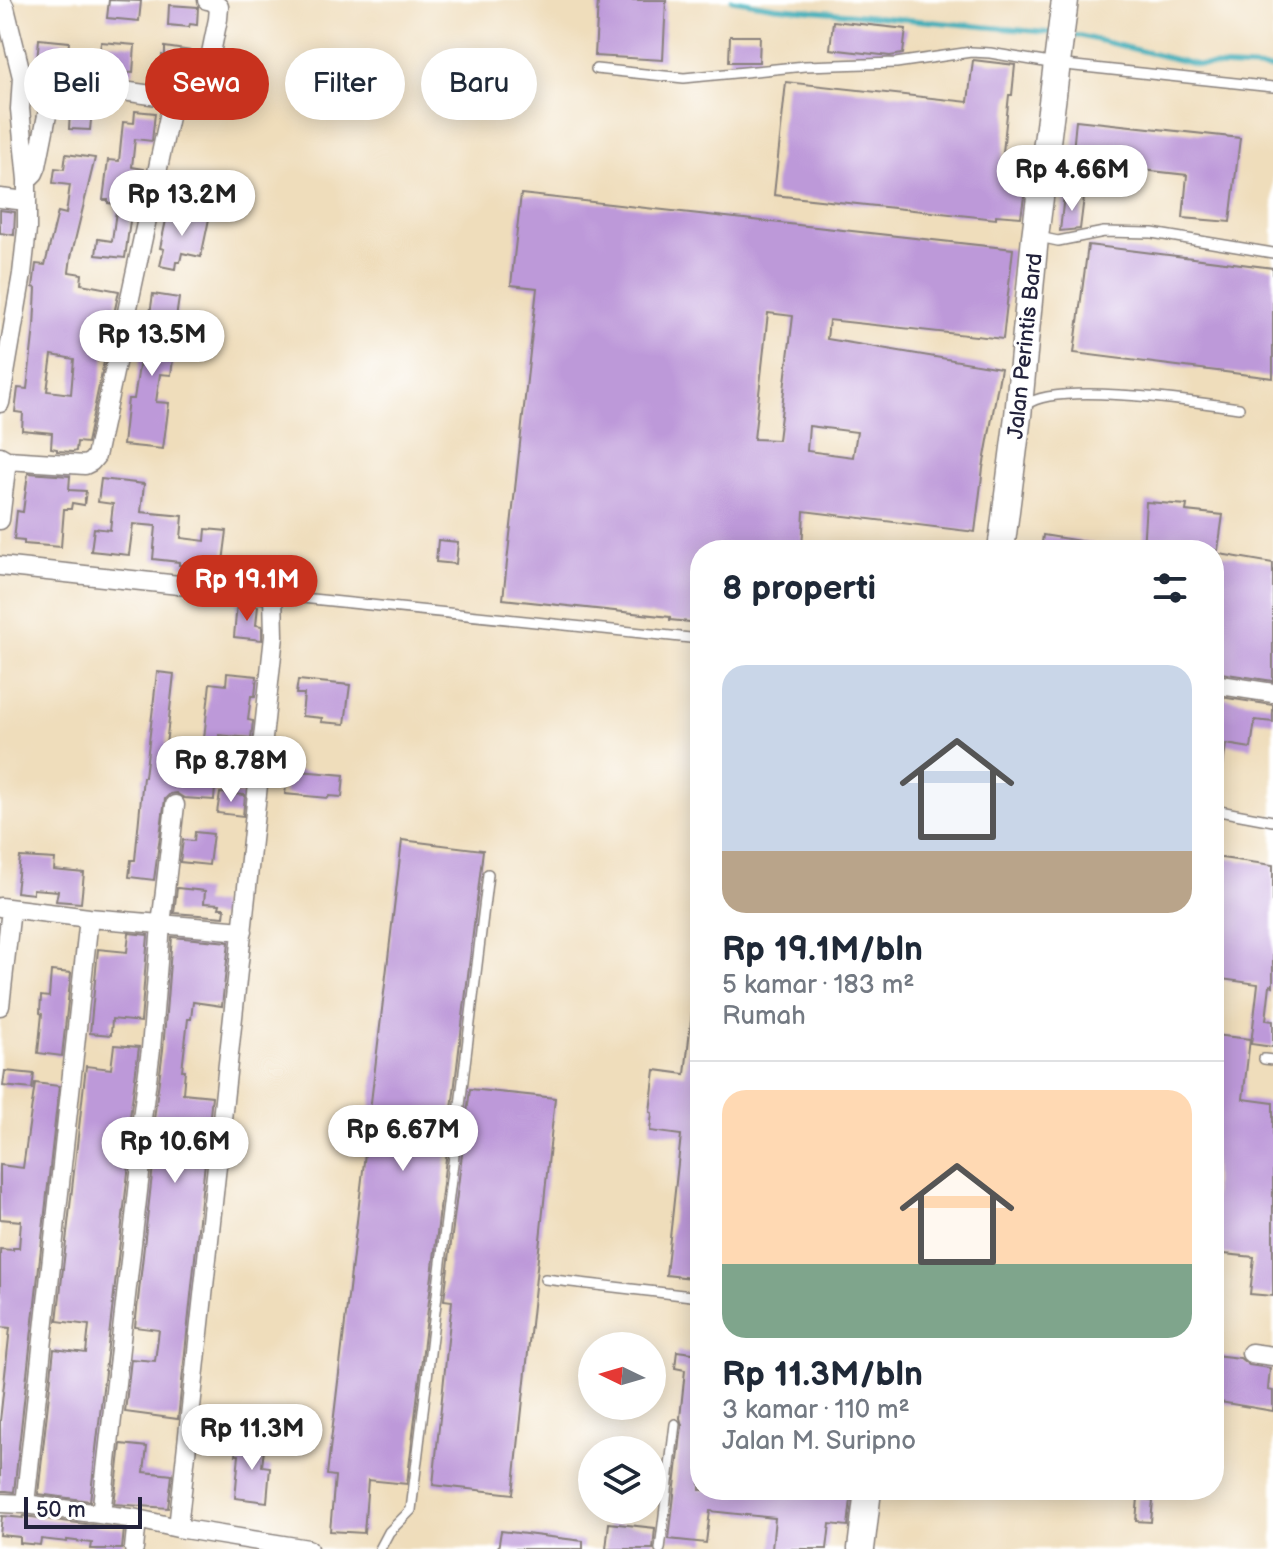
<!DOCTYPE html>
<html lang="id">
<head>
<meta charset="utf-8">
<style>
  body { margin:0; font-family:"Balsamiq Sans",sans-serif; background:#f6f6f7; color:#1f2937; height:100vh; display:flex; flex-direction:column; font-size:30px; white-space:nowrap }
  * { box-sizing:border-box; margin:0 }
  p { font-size:26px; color:#747a83 }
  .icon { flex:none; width:44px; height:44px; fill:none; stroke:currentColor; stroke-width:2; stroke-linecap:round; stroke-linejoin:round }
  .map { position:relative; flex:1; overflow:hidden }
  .panel { position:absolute; left:690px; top:540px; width:534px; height:960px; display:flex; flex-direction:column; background:#fff; border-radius:32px; box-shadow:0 4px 20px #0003 }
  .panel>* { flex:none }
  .banner { position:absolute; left:24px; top:48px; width:546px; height:72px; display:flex; gap:16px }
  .needle { width:52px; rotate:275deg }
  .tools { position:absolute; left:578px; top:1332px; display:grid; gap:16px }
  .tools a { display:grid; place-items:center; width:88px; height:88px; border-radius:50%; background:#fff; box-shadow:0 4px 20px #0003; font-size:40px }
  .scale { position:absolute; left:24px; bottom:20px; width:118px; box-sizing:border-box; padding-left:8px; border:4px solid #22223b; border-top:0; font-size:22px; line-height:28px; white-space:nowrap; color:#22223b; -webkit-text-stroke:6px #fff; paint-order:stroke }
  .price { position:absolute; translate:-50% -68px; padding:0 18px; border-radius:28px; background:#fff; color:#222; font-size:26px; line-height:52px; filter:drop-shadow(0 2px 4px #0008) }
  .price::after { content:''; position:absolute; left:50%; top:48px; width:24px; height:18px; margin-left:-12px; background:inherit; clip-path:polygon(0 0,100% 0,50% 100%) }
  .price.on { background:#c8321e; color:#fff }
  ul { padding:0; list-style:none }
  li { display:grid; align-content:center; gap:16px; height:424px; padding:0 32px }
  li+li { border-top:2px solid #e0e1e3 }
  li span { display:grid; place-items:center; height:248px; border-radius:24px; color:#555 }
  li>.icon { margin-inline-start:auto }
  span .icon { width:144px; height:144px; fill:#fffc; stroke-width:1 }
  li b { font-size:34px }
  h2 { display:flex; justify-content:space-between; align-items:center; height:96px; padding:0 32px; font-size:34px }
  .pill { padding:0 28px; border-radius:36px; background:#fff; box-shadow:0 4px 20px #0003; font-size:28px; line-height:72px }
  .pill.on { background:#c8321e; color:#fff }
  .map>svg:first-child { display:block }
</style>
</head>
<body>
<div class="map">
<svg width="1273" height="1549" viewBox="0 0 1273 1549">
  <rect width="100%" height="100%" fill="#fff"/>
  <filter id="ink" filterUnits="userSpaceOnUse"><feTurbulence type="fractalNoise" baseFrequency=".0125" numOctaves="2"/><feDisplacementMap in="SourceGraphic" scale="16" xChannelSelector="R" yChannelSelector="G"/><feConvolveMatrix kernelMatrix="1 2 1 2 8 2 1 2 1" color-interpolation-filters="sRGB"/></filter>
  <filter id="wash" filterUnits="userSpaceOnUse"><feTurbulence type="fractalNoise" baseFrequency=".006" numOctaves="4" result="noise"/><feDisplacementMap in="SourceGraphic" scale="32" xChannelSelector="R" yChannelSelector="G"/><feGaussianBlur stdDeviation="1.8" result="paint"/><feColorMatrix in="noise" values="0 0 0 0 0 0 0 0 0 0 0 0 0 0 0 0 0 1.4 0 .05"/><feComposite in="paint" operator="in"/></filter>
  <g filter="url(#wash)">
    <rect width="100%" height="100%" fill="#efddbb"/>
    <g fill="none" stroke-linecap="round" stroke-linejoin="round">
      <path stroke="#39aab5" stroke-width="5" d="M732,0l43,7 277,26
        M1070,35l11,1 117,29 75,4"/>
    </g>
    <g id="blocks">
      <path fill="#bd99d9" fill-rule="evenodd" d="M109,0l32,1 -2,20 -32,-3z
        M598,0h68l-3,60 -68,-4z
        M169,5l29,2 -1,18 -7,-1 -1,3 -21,-2z
        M833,21l73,8 -3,25 -13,2 -60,-7z
        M730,36h30l-1,26h-30z
        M39,39l30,3 -2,21 -30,-2z
        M101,42l34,3 -2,28 -35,-3z
        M165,47l27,4 -3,29 -29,-3 2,-22 3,1z
        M973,60l42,5 -3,30h-3l-9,86 26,2 -5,34 -25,-2v4l-222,-24 12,-113 182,20z
        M64,97l29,3 -3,30 -21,-1 1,-18 -7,-1z
        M135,111l20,2 -3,28 -17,-2 -3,28 12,2 -7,38 -5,-1 -7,52 -29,-3 2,-16 14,2 5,-37 -9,-1v-3h-5l5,-40 11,1 4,-39 11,1z
        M1076,120l164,18 -10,84 -47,-4 4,-43 -115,-13z
        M66,154l29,4 -24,99 -2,15 13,2 -1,10 38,7 -9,41 -3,-1 -3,31 -17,81 -10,-1 -1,9 -3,1 -16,-1v-2l-6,-1 1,-15 -30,-3 1,-17 -8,-1 3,-24 9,1 7,-62 2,-39 -3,-1 3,-23 9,1 13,-53 8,2 4,-29 -17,-2 2,-15 9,1zM52,355l22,4 -3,35 -24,-3z
        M521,194l492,55 -10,90 -174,-19 -2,19 174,29 -18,100 -8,64 -171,-21 -2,39h-102v73l-30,-3v-3l-167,-18 34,-311 -26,-3zM768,313l25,3 -15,124 -24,-1zM809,426l48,6 -4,25 -46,-6z
        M1064,195l20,2 -4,32 -20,2z
        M0,210l15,2 -1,23 -14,-2z
        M168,211l41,8 -8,38 -19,-4 -2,9h-4l-1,7 -15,-3 4,-17 -4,-1z
        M1088,245l185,23v110l-199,-25z
        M153,294l26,4 -9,60 3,1 -2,16 -11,-1 -4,28 13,1 -6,46 -40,-4 5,-46h6l8,-52h3z
        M28,473l42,3 -1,14 17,1 -2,14 -12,-2 -1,6h-7l-3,38 -37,-3v-3l-10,-1 3,-29 6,1z
        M101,479l43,5 -3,28 42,4 -2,22 24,3 1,-12 21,2 -4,31 -10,-1 -1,7 -33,-3v-3l-26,-3 3,-33 -23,-2 -4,31 -38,-4 3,-23 16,2 3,-26 -15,-2z
        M1146,502l41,3 -1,6 37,4 -5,35h-75z
        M1043,535l50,8 -1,7h-51z
        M438,540l20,2 -2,22 -20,-2z
        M1214,553l59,10v118l-59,-9z
        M237,603l21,3 -2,19 6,1v14l-28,-3z
        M157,672l17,2 -8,71 37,3 7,-65 16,2 1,-12 30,3 -2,20h-4l-3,24 5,1 -2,17 -32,-3 -5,65 -30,-2 -8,-5 -6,1 -5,5 -11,81 -25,-3 2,-17h4l8,-83h2z
        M298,680l52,5 -5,39 -24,-2 1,-4 -20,-2 2,-22h-8z
        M1214,696l59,9v17l-18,-2 -4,28 -25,-4 -4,30 -8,-1z
        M288,770l56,5 -2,22 -13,-1 -1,2 -43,-4z
        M220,793l25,2 -2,21 -26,-3z
        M195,832l18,2 -4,31 -29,-3 3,-22 11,1z
        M402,840l81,10 -76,634 -39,-4 -4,53 -34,-2 5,-55 -8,-1z
        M20,857l35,2 -1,11 30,3 -3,30 -25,-2 2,-10 -25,-2v5l-17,-2z
        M1214,857l59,8v121l-3,-1 -4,35 7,1v26l-22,-3 7,-60 -44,-6z
        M177,888l28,3 -1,12 16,1 -1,4h6l-1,9 -50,-4z
        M129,933l19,2 -7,87 -29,-3 -1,16 -21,-2 8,-84 29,3z
        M172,937l57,5 -7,64 -29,-4 -2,17h-3l-6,51h3l-2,23 29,3 -34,323 -53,-7 6,-53 24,2 4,-31 -24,-3 18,-161v-39l10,-77z
        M51,971l20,2 -9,83 -24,-3 4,-39 -2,-1 1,-17 8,1z
        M692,1012l8,1v266l-34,-4 15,-140 -31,-4 2,-18 -2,-1 5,-42 30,4z
        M1214,1035l36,4 -7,60 30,4v193l-23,-2 4,-37 -40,-4z
        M114,1045l25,2 -10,78v39l-39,337 -52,-7 16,-145 32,4 3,-28 -32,-4 29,-255 25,3z
        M5,1071l29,3 -2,15 -29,-3z
        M35,1083l24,3 -45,406 -8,-1h-6v-70l10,-93 -10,-1v-78l13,1v-2h6l2,-27 -21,-2v-54l23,3z
        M470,1089l85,9 -42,396 -80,-9 19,-184 -8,-1z
        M677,1351l23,3v136h152l-4,36 -18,-2 -3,25h-55l3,-31 -65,-7 -4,32 -37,-4 13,-114 -2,-7 5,-48 -10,-2z
        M1214,1355l26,3 9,7 21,3 -2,22 5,1v20l-59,-10z
        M238,1439l27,3 -3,24 8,1 -3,35 -32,-4 4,-43h-3z
        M121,1444l26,3 -3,25 28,3 -4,33 -54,-4z
        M1138,1498l15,2 -2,22 -15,-1z
        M2,1516l21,2 1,-2 100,13 -2,20h-31l1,-6 -25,-3v2l-26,-3 -1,6 -20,-2v-6l-20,-2z
        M609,1523l46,5 -2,21h-47z
        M501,1531l82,10v8h-85z"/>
    </g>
  </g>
  <g filter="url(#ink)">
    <use href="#blocks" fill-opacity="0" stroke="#88807b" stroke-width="2"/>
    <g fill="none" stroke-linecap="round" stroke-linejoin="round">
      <g stroke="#88807b" stroke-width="12">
        <path id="lane" d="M596,69l88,9 121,-12 91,-3 75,-11 19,1 66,11 217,23
          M1039,237l19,4 46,-9 48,1 121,20
          M1026,405c29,-24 172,-3 213,3
          M841,546l37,4
          M273,595l427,44
          M1214,810l59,11
          M1264,1059l9,1
          M545,1279l155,18
          M380,1549l9,-17 22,-22 77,-636
          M660,1549l15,-125"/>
      </g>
      <g stroke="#88807b" stroke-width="21">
        <path id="street" d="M1,0l4,8 17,69 151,21h26l4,-6 15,-73 1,-12 -7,-6 -5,-1
          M27,180l7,-7 3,-7 14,-71 8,-12
          M0,198l27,3
          M0,403l22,-129 5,-45v-49l-7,-71 2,-32
          M0,456l7,4 78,5 6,-3 5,-6 77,-358
          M0,520l7,-60
          M0,566l273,29 1,41 -96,892
          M1214,684l59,9
          M0,907l89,11 154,13
          M0,1006l11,-97
          M1251,1353l22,3
          M0,1503l25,1 112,15 41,9 130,21
          M25,1504l64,-586
          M101,1514l40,-349v-39l10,-77 10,-124 14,-120
          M134,1549l3,-30"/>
      </g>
      <g stroke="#88807b" stroke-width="29">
        <path id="secondary" d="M1001,550l17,-134 17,-179 30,-237
          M861,1549l7,-59"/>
      </g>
      <use href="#lane" stroke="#fff" stroke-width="9"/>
      <use href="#street" stroke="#fff" stroke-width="18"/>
      <use href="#secondary" stroke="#fff" stroke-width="26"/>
    </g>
  </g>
  <g text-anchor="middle" stroke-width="6" stroke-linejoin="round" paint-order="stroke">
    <g font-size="22" fill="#22223b" stroke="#fff">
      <text transform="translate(1024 346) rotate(-84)" y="8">Jalan Perintis Bard</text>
    </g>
  </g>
</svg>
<div class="tools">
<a><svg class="needle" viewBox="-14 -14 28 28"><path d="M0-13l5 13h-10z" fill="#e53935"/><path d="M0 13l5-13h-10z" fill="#747a83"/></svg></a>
<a><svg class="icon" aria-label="layers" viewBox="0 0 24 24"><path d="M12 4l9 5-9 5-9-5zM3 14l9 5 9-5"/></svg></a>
</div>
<div class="scale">50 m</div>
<b class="price" style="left:1072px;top:213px">Rp 4.66M</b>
<b class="price" style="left:182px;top:238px">Rp 13.2M</b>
<b class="price" style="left:152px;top:378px">Rp 13.5M</b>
<b class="price on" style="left:247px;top:623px">Rp 19.1M</b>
<b class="price" style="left:231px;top:804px">Rp 8.78M</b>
<b class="price" style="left:403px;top:1173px">Rp 6.67M</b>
<b class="price" style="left:175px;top:1185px">Rp 10.6M</b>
<b class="price" style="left:252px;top:1472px">Rp 11.3M</b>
<div class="banner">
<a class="pill">Beli</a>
<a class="pill on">Sewa</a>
<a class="pill">Filter</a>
<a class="pill">Baru</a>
</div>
<section class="panel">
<h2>8 properti<svg class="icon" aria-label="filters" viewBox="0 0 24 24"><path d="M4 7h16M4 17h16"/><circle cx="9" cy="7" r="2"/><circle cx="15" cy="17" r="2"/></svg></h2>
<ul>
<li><span style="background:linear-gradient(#c9d6e8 75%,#b9a48a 0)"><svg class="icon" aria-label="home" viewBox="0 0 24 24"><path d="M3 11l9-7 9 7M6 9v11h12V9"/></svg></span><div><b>Rp 19.1M/bln</b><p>5 kamar · 183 m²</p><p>Rumah</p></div></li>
<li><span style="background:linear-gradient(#ffd9b3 70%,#7fa58c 0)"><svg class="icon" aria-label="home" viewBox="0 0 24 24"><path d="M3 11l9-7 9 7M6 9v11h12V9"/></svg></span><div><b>Rp 11.3M/bln</b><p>3 kamar · 110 m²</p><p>Jalan M. Suripno</p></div></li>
</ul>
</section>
</div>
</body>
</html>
